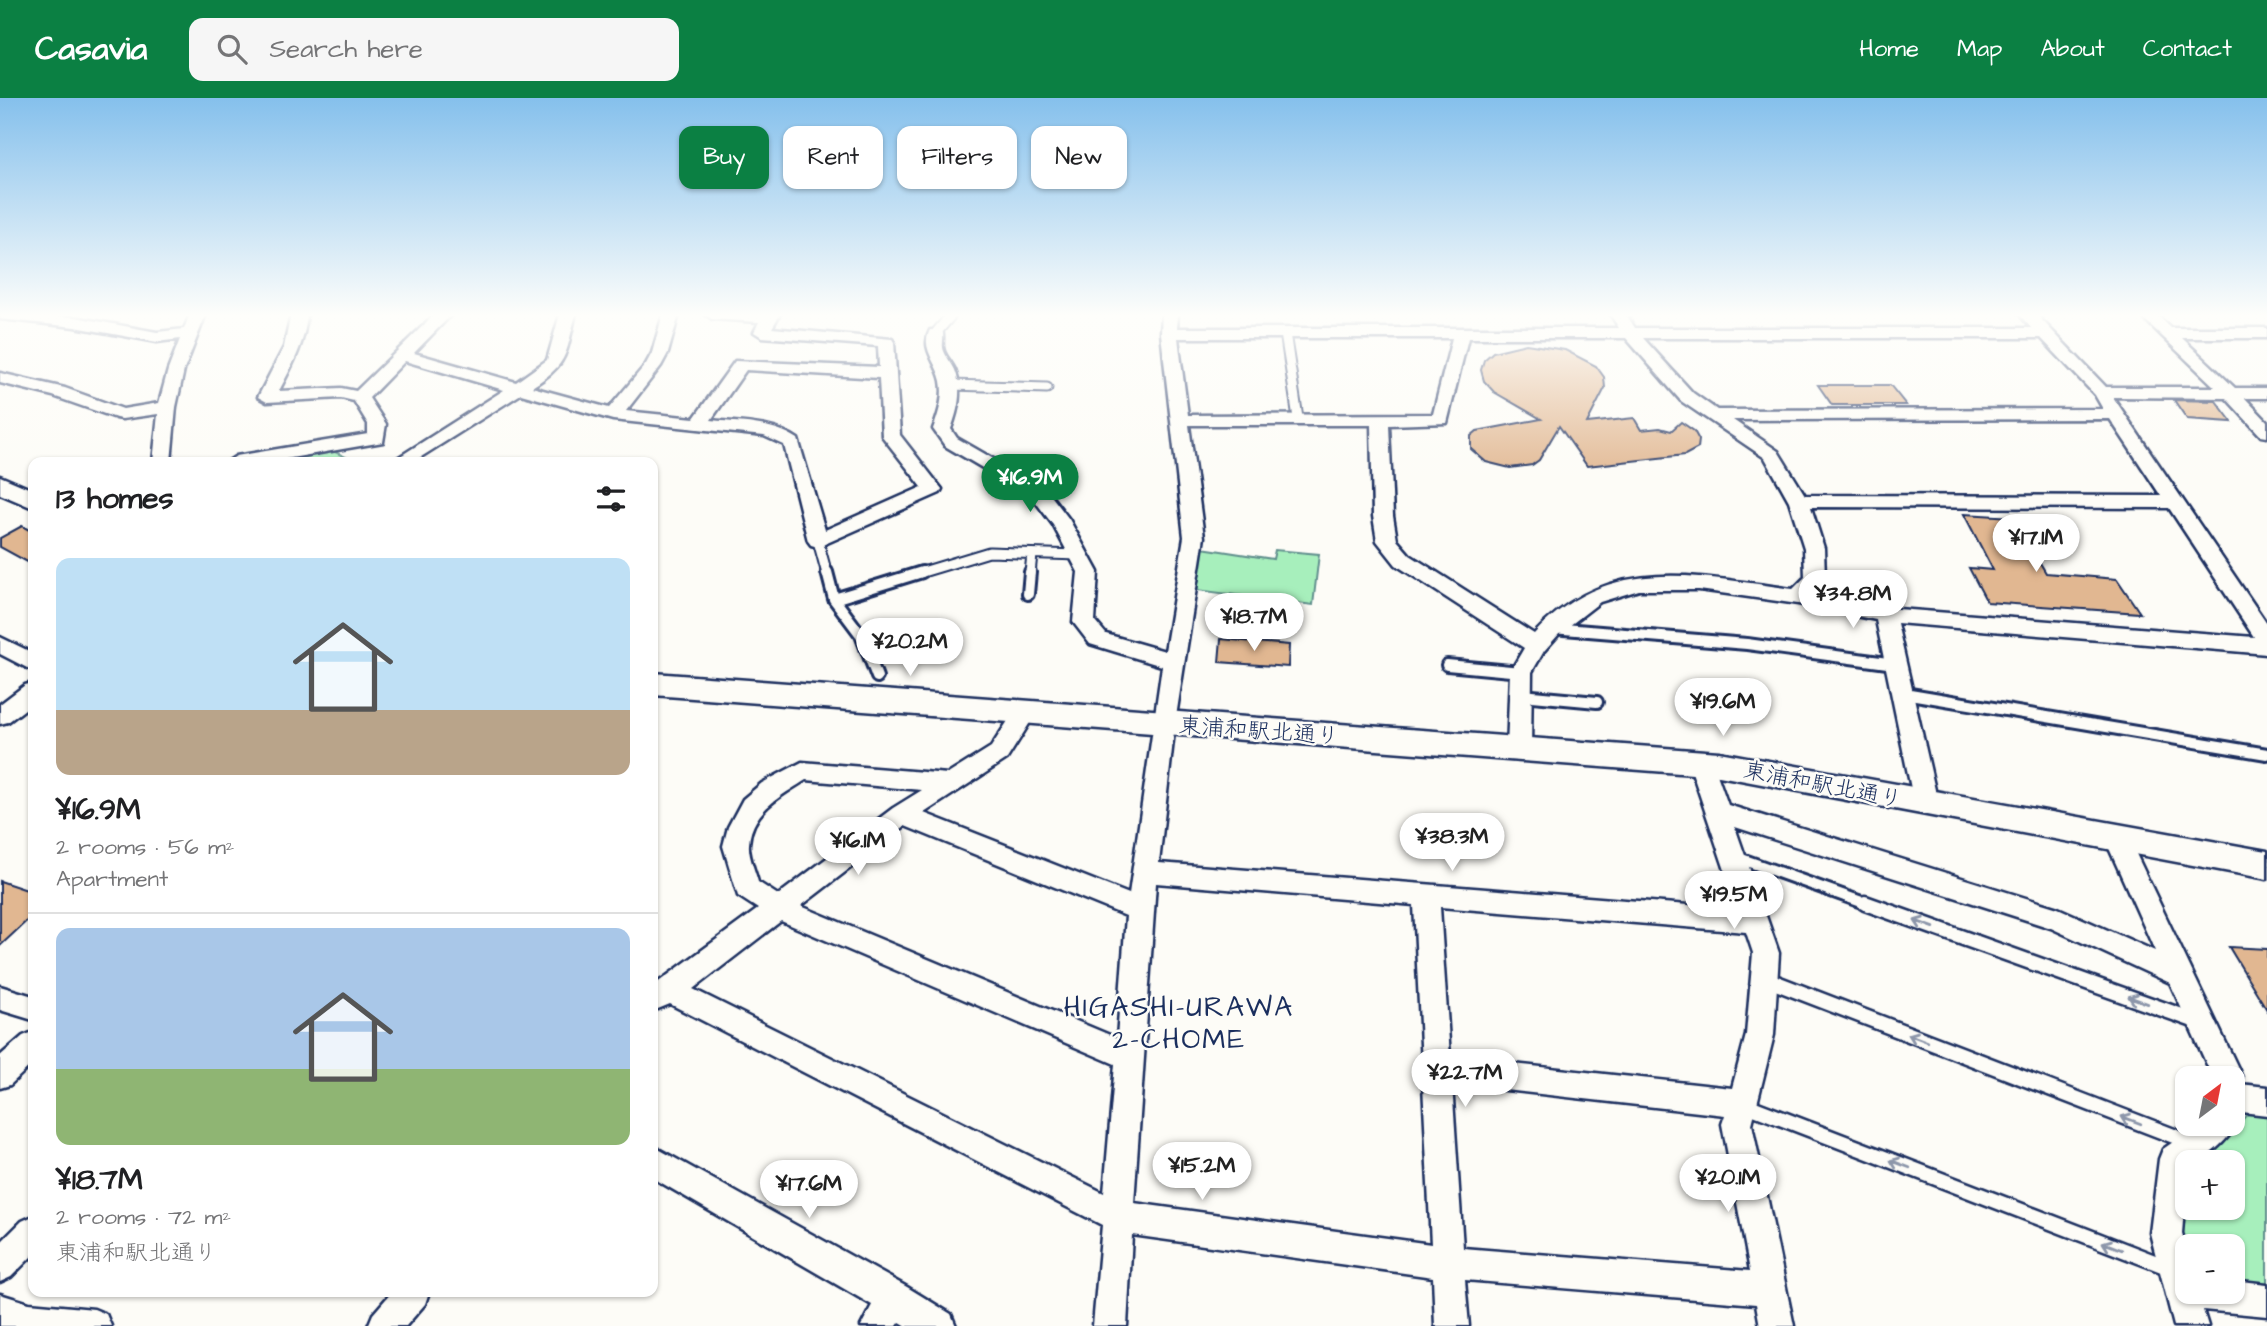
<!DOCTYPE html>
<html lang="en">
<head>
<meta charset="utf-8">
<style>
  body { margin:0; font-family:"Architects Daughter","Klee One",sans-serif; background:#f6f6f6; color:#202124; height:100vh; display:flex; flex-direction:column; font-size:26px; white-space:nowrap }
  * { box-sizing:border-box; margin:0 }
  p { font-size:23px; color:#757577 }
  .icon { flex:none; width:38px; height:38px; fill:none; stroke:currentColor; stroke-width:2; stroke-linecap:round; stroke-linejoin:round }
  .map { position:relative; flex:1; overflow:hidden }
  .drawer { position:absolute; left:28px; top:359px; width:630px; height:840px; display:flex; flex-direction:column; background:#fff; border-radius:14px; box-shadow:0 2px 5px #0004 }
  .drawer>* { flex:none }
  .top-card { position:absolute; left:679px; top:28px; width:665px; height:63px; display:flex; gap:14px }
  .needle { width:46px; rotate:32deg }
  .buttons { position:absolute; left:2175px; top:968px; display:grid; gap:14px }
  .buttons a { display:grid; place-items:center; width:70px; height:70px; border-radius:14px; background:#fff; box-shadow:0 2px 5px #0004; font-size:35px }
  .price { position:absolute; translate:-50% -60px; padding:0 16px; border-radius:24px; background:#fff; color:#222; font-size:23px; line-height:46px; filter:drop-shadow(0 2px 4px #0008) }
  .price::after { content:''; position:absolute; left:50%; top:42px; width:21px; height:16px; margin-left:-10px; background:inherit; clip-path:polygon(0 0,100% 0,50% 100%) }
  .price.active { background:#0b8043; color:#fff }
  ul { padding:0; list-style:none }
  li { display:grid; align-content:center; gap:14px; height:371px; padding:0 28px }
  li+li { border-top:2px solid #e0e0e0 }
  li span { display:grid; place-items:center; height:217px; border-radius:14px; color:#555 }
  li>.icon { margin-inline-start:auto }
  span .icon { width:126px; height:126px; fill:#fffc; stroke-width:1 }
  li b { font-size:30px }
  h2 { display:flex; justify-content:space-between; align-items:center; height:84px; padding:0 28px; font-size:30px }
  .tag { padding:0 24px; border-radius:14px; background:#fff; box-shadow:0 2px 5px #0004; font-size:24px; line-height:63px }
  .tag.active { background:#0b8043; color:#fff }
  header { display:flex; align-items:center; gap:42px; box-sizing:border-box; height:98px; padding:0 35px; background:#0b8043; color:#fff }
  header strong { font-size:33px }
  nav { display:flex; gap:38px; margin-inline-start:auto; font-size:24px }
  .search { width:490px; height:63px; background:#f6f6f6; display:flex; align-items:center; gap:18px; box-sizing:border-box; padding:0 24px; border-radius:14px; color:#757577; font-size:26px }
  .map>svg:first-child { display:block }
</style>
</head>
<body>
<header>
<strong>Casavia</strong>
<div class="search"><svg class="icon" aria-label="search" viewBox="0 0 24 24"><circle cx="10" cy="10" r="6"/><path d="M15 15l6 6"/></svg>Search here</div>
<nav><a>Home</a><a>Map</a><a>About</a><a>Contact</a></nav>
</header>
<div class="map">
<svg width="2267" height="1228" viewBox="0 0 2267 1228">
  <rect width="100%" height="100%" fill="#fdfcf7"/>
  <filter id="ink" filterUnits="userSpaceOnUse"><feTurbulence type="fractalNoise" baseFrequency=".0143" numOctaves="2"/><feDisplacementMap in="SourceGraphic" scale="14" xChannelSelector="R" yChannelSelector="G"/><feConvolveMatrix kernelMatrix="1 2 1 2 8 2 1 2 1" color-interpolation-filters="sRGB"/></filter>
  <g filter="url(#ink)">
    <path fill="#a7efbc" stroke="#618f8d" stroke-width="2" d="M331,352l25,12h-97z
      M1202,450l71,11 2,-9 44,4 -6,51 -116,-15z
      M2251,1012l16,2v175l-34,-3v-38h-45l-1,21 -12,-37 12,-50 1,28h45v-46h-29z"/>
    <path fill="#e1b791" stroke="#1b2f5e" stroke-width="2" d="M1526,246l39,6 31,16 8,11 1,11 -18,35 47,-5 7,12 19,-2 11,3 10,-9 13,9 5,9 -1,8 -13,7 -98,11 -28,-40 -20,34 -7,5 -22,3 -24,-6 -15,-13v-13l6,-5 64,-12 -47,-27 -10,-11 -3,-11 3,-10 9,-8z
      M1818,287h72l16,20h-74z
      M2174,302l42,1 16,21 -45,-3z
      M1964,416l49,3 33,56 71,6 23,34 -153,-11 -18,-34 24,2z
      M22,428l11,6v33l-33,-18v-9z
      M1221,541l68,6 -1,22 -69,-5z
      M0,783l33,11v23l-33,31z
      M2229,849l38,2v61z"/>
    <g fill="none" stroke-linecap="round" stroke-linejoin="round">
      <g stroke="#1b2f5e" stroke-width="13">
        <path id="lane-far2" d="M936,235l16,-19
          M1285,235l13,85
          M951,287l96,3
          M818,443l9,33
          M916,476l73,-22 90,3
          M1030,476l2,-20"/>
      </g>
      <g stroke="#1b2f5e" stroke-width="16">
        <path id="lane-far1" d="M827,474l7,27 27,36 16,42
          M1028,496l2,-22
          M834,501l88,-27
          M1552,530l195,16 148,20
          M1447,567l74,7
          M1904,595l363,61
          M1522,597l75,7
          M1733,758l137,49"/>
      </g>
      <g stroke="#1b2f5e" stroke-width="19">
        <path id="lane" d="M1865,805l331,118
          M1766,881l426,164
          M1744,1006l426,164"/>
      </g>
      <g stroke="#1b2f5e" stroke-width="5">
        <path id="street" d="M0,216l75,3 82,15 27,-3 6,-15h16l-22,56 -8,37 -5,55h-18l5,-48 -36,5 -6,-1 -63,-22 -53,-13v-10l65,15 58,21 36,-6 9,-33 12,-31 -23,3 -82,-15 -75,-8z
          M291,216h16c-2,29 -15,52 -28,77l62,-3 15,3 79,-77h17l-38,39 102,29 31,-22 13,-46h16c-11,40 -6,49 -44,73l77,21 37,-44 6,-11 11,-39h16l-11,39 -7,13 -35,45 68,7 41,-57 144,6 -1,-21 -116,-9 -8,-5 5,-10 -47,-3 -8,-5h76l-8,14 120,11 2,3 6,93 42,54 -2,4 -122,54 -7,-2 -3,-4 -24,-96 -20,-9 -151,-16 -92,-26 -108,68h-22l113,-72 -99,-29 -36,37 17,26 -3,18 -115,20h-41l9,-6 132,-22v-10l-14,-23 -13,-3 -74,4 -9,-5 26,-50zM746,272l133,8 3,58 40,51 -97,43 -27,-91c-25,-17 -58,-16 -87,-19z
          M1162,216h16l-1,14h442l-9,-14h16l9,14h396l-12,-14h17l70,73h109l-76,-73h17l15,14h96v10h-85l53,50h32v10h-22l22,23v16l-6,-1 -35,-38 -113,-1 154,227v30l-370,-31 41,180 -3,7 -9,2 -9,-2 -3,-7 -38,-183 -78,-16 -99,-14h-60l-39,12 -40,31 -16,18 -12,21 -1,78 -4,6 -8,3 -8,-3 -4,-6 3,-78 14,-24 -128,-83 -19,-24 -4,-25 -2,-91h-182l15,112 -29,186 -16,140 579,46 -49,-146 4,-6 8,-3 8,3 4,6 15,42 330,103 97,43 -51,-114 3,-7 9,-3 9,3 3,7 110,231 4,10 -2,6 27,3v28l-34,-4v-33h-20l-43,-95 -119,-55 -316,-101 44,126 -5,82 -22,89 42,202h-34l-4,-22 -291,-24 4,46h-34l-2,-49 -301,-42 -5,91h-34l9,-101 -432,-221 -17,7v-25l105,-77 -20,-13 -15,-50 5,-19 15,-28 19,-16 40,-21 146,12 43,-27 26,-40 8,-2 8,2 3,6 -29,46 -83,54 205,81 33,-228 -72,-22 -17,-22 5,-50 -25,-47 -21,-28 -87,-51 -12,-17c6,-16 11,-32 8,-48 -4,-19 -21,-32 -11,-51h12c3,7 -1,14 2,21 2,6 8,12 11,19 8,20 3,40 -4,59l6,9 89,51 23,30 29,53 -3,49 11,13 59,17 19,-114 -23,-204zM1178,240h274l-19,76 -245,1zM1468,240h158l55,63 84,57 24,43 15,47 1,29 -12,12c-96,-13 -186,-36 -259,45l-124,-79 -13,-15 -4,-24 -4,-91 58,-2zM1643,240h398l54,57 8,14 -386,1 -24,-17zM2110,321l51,77 -356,-1 -27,-44 -45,-31zM1811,409l358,1 85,129 -369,-29 -72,-15 12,-15 -1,-30zM806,682l116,10 -29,18 -115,87 -20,-13c-3,-12 -10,-26 -9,-38 2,-33 32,-48 57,-64zM905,728l221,90 -9,122 -316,-132zM1156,785l258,22 17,339 -297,-41zM1440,809l306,25 7,21 -7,82 -14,53 -282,-31zM781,823l334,143 -11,129 -411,-204zM1452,986l273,31 -3,9 28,147 -287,-23z
          M0,539l33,16v18l-33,-17z
          M33,585v20l-25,19 -8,2v-20l25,-19z
          M0,888l33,10v24l-33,-10z
          M33,934v31l-23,22 -10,3v-32l23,-20z
          M2233,1019l3,7c-7,16 -31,38 -48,38l-6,71 6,21v38h45v-12l34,4v32l-64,-6 5,16h-34l-24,-93 9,-74 4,-10 36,-25h34z
          M653,1048l254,141 44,27 5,12h-49l-7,-4 -3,4h-36l11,-21 -219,-127z
          M33,1118v39l-22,22 -11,5v-39l22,-22z
          M392,1194h37l-4,12 -19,22h-38l5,-12z
          M0,1196l29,9 65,6 12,5 5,12h-111z"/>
      </g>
      <g stroke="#1b2f5e" stroke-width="5">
        <path id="secondary" d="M0,378l33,14v18l-33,-14z
          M653,575l1066,79 548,99v28l-548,-103 -1066,-81z"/>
      </g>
      <use href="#lane-far2" stroke="#fdfcf7" stroke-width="9"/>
      <use href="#lane-far1" stroke="#fdfcf7" stroke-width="10"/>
      <use href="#lane" stroke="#fdfcf7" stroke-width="14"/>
      <use href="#street" fill="#fdfcf7" fill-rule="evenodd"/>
      <use href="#secondary" fill="#fdfcf7" fill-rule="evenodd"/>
    </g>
    <defs><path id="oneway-shaft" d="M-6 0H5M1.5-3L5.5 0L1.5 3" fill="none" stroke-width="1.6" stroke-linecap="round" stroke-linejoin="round" transform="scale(1.75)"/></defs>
    <g stroke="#8c96aa">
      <use href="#oneway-shaft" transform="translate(1924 826) rotate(-160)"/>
      <use href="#oneway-shaft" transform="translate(2138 902) rotate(-160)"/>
      <use href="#oneway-shaft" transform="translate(1918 940) rotate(-159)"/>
      <use href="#oneway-shaft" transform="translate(2131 1022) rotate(-159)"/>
      <use href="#oneway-shaft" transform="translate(1900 1066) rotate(-159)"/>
      <use href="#oneway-shaft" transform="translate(2112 1148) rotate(-159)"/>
    </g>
  </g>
  <linearGradient id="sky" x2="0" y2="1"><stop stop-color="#85c0ec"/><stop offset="0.56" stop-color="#fefefb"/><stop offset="1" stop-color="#fefefb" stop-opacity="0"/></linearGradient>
  <rect width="2267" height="388" fill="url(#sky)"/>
  <g text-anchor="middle" stroke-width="5" stroke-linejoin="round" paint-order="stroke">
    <g font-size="23" fill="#1b2f5e" stroke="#fdfcf7">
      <text transform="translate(1259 632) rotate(4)" y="8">東浦和駅北通り</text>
      <text transform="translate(1823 686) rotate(11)" y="8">東浦和駅北通り</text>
    </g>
    <g font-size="28" letter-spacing="2" fill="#1b2f5e" stroke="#fdfcf7">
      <text x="1179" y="918">HIGASHI-URAWA<tspan x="1179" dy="32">2-CHOME</tspan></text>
    </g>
  </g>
</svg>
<div class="buttons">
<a><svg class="needle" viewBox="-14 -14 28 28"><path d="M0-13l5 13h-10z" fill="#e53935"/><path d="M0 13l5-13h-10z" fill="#757577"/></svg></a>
<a>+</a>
<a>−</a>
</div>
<b class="price active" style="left:1030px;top:416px">¥16.9M</b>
<b class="price" style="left:2036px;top:476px">¥17.1M</b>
<b class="price" style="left:1853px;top:532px">¥34.8M</b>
<b class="price" style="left:1254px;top:555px">¥18.7M</b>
<b class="price" style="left:910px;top:580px">¥20.2M</b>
<b class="price" style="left:1723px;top:640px">¥19.6M</b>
<b class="price" style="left:1452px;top:775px">¥38.3M</b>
<b class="price" style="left:858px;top:779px">¥16.1M</b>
<b class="price" style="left:1734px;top:833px">¥19.5M</b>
<b class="price" style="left:1465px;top:1011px">¥22.7M</b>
<b class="price" style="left:1202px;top:1104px">¥15.2M</b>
<b class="price" style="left:1728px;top:1116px">¥20.1M</b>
<b class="price" style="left:809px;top:1122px">¥17.6M</b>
<div class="top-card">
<a class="tag active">Buy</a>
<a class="tag">Rent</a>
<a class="tag">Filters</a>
<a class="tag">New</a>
</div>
<section class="drawer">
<h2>13 homes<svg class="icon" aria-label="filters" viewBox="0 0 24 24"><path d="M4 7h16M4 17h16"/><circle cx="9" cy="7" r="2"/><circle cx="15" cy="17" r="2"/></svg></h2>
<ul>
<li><span style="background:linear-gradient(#bfe0f5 70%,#b9a48a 0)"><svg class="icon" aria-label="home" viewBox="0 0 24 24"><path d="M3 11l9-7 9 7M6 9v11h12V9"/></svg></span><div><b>¥16.9M</b><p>2 rooms · 56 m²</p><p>Apartment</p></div></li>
<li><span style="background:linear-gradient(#a9c7e8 65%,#8fb573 0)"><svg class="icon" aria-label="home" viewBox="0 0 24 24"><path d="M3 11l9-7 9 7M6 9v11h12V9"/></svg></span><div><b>¥18.7M</b><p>2 rooms · 72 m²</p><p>東浦和駅北通り</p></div></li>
</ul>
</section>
</div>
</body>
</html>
